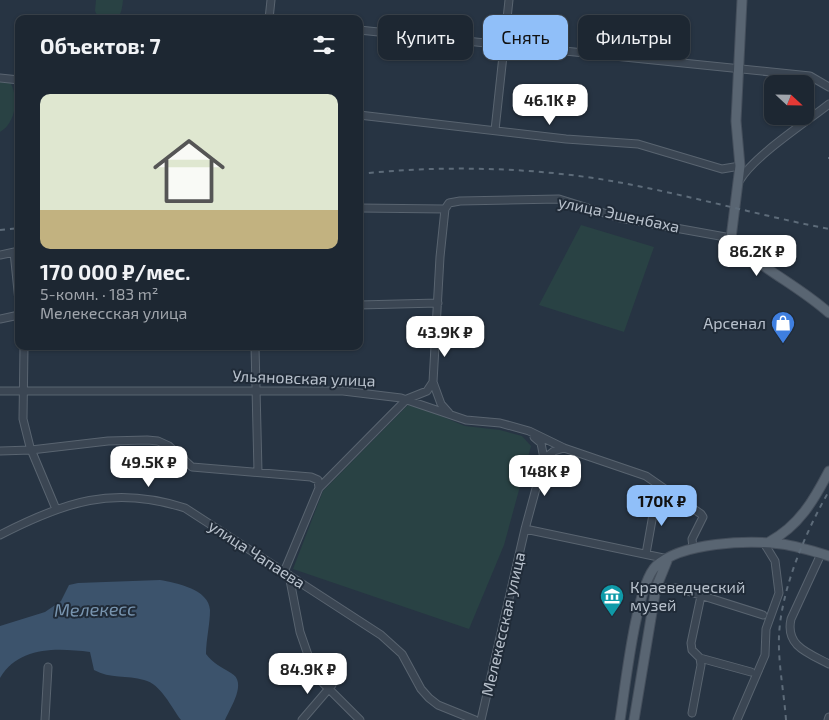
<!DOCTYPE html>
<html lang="ru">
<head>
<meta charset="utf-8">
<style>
  body { margin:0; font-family:"Exo 2",sans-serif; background:#2a333e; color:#f1f3f6; height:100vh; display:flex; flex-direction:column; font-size:19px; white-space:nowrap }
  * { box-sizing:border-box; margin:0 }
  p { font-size:16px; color:#a0a5ac }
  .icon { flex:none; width:28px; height:28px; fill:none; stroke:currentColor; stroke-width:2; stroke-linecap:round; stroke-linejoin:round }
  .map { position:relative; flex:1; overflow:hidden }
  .details { position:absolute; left:15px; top:15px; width:348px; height:335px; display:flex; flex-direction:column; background:#1d2732; border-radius:10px; box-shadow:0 1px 4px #0004,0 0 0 1px #3b444d }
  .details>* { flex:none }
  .guide { position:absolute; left:378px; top:15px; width:376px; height:45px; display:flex; gap:10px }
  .needle { width:32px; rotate:112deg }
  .buttons { position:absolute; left:764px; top:75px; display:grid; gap:10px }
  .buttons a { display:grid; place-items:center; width:50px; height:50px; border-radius:10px; background:#1d2732; box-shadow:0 1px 4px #0004,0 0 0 1px #3b444d; font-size:25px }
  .price { position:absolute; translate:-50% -42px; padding:0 11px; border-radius:10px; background:#fff; color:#222; font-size:16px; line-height:32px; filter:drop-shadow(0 1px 2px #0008) }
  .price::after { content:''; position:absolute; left:50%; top:30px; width:15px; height:11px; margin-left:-8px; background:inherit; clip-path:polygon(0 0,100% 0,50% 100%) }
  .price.selected { background:#90bff9; color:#111 }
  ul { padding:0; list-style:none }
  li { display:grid; align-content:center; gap:10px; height:265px; padding:0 25px }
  li span { display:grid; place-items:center; height:155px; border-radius:10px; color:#555 }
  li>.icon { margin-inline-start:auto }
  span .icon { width:90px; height:90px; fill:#fffc; stroke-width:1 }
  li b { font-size:21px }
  h2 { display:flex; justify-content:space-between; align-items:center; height:60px; padding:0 25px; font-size:21px }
  .chip { padding:0 18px; border-radius:10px; background:#1d2732; box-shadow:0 1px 4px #0004,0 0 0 1px #3b444d; font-size:18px; line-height:45px }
  .chip.selected { background:#90bff9; color:#111 }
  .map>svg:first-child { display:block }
</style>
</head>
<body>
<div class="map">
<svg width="829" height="720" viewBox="0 0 829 720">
  <rect width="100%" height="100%" fill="#273443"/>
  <path fill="#294244" d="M96,0h27c-2,20 -5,19 -24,19l-4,-8z
    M0,80l10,2c9,15 6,41 -10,50z
    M581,225l73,22 -30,85 -85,-27z
    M408,405l16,4 41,17 35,4 22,6 9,10 -27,99 -35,84 -176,-60 30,-78z"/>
  <path fill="#3c536c" d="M160,580c16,3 49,9 50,30 0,15 -4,29 -4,44 7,9 15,13 25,19 17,9 -1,35 -6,47h-44c-10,-13 -20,-36 -37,-40 -17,-5 -34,-1 -50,-10l-4,-18c-33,-4 -71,-6 -90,26v-52l45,-14 16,-11 8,-16 9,-2z"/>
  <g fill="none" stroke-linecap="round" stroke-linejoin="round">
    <g stroke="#596470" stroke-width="9">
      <path id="minor" d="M269,19l2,-19
        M359,30l451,46 19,11
        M0,78l19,2
        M359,115l207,24 72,5 84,25 18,-3
        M495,130l14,-130
        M740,180c14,-24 65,-57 89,-76
        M359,208l86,1 4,-6 11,-2 99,-2 61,19 111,20
        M445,209l-5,48 -7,125 8,22 8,9
        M14,252l5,49
        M0,255l19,-4
        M359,305l79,-2
        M0,319l19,-4
        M24,346l-1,73 7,28 26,62
        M255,346l3,126
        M0,391h343l58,7 65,22 34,3 29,8 35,17 82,28 55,38 2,3 -11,22 1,9
        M0,451l31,-1 77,-9 39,-1 11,1 11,5 23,21 119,10 7,3 1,8
        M544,459l10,-8 10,-3
        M525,529l143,30
        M0,535c64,-33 113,-50 185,-27l196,127 21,19 19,35 8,9 9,7 37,15
        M646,554l9,-51 4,-7 11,-4
        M821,554l-30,65c-6,27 17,34 38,45
        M284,572l35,-84 88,-89 20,-8 6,-9
        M289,575l11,57 15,43 45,45
        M656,588h22l85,27
        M700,658l51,14
        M692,713l9,-48 -1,-7 -8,-8 -1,-7 10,-47
        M45,720l3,-53
        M302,720l30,-35
        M481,720l44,-191 19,-70 -3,-16 -7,-6
        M737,720l28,-65 1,-26 13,-36 -4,-32 -11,-18
        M828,720l1,-3"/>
    </g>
    <g stroke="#454f5c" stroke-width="11">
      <path id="major" d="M742,0l-6,121 4,45 -9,72c29,31 67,47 98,75
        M769,542c30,-16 45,-42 60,-71
        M620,720c5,-31 16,-135 36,-154 26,-24 92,-26 125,-22 16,2 32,7 48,12
        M634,720l22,-132 11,-27"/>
    </g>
    <use href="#minor" stroke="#3b4653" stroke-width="7"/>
    <use href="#major" stroke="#596572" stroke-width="9"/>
    <path stroke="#5d6b79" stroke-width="2" stroke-dasharray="5 5" stroke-linecap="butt" d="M828,158h1
      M359,174c82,-9 177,-7 258,8 71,13 141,33 212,47
      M0,230l19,-2
      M786,720c-2,-28 -8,-56 -7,-84 2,-47 27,-105 50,-145"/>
  </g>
  <defs>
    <g id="shop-pin" transform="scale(1.25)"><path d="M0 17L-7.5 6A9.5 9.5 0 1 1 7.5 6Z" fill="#3f7fe0" stroke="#202b38"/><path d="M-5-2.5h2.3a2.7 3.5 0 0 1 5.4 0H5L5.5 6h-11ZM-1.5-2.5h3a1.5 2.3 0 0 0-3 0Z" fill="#fff"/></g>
    <g id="museum-pin" transform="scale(1.25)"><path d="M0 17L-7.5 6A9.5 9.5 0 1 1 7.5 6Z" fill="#0f9aa8" stroke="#202b38"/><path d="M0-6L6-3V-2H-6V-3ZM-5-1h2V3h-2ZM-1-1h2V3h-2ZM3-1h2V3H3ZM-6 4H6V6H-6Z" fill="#fff"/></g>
  </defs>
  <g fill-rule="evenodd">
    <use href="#shop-pin" x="783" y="323"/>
    <use href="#museum-pin" x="612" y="596"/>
  </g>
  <g text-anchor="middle" stroke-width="4" stroke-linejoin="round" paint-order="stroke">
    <g font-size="16" fill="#b8c1cc" stroke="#202b38">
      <text transform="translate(619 214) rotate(12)" y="6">улица Эшенбаха</text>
      <text transform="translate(304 378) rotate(2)" y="6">Ульяновская улица</text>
      <text transform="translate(257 554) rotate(33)" y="6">улица Чапаева</text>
      <text transform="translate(503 624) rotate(-77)" y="6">Мелекесская улица</text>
    </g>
    <g font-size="16" fill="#b8c1cc" stroke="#202b38" text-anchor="end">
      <text x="766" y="329">Арсенал</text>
      <text x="630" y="593" text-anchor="start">Краеведческий<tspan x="630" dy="18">музей</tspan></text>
    </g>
    <g font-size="18" font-style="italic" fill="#7894af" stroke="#202b38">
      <text transform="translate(95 610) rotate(-1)" y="6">Мелекесс</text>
    </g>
  </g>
</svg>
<div class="buttons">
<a><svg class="needle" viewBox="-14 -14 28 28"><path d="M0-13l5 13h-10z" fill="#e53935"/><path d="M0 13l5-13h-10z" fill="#a0a5ac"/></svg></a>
</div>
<b class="price" style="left:550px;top:126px">46.1K ₽</b>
<b class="price" style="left:757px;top:277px">86.2K ₽</b>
<b class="price" style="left:445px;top:358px">43.9K ₽</b>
<b class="price" style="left:149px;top:488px">49.5K ₽</b>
<b class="price" style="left:545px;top:497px">148K ₽</b>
<b class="price selected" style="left:662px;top:527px">170K ₽</b>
<b class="price" style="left:308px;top:695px">84.9K ₽</b>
<div class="guide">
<a class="chip">Купить</a>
<a class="chip selected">Снять</a>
<a class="chip">Фильтры</a>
</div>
<section class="details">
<h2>Объектов: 7<svg class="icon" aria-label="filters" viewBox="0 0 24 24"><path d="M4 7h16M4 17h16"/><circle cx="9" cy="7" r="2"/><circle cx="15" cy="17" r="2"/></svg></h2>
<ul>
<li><span style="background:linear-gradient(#dfe7d0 75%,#c2b280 0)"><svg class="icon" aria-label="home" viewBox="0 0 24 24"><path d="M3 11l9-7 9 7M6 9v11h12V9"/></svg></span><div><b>170 000 ₽/мес.</b><p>5-комн. · 183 m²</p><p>Мелекесская улица</p></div></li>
</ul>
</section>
</div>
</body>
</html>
